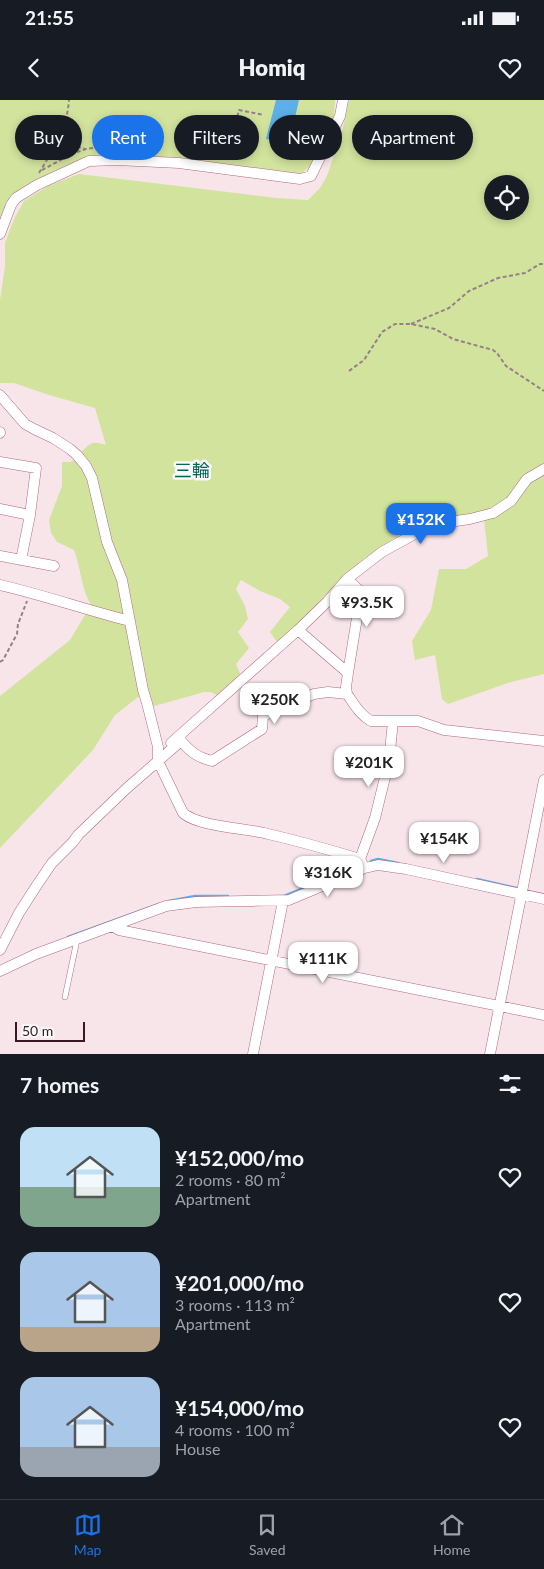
<!DOCTYPE html>
<html lang="en">
<head>
<meta charset="utf-8">
<style>
  body { margin:0; font-family:Lato,"Noto Sans JP",sans-serif; background:#242831; color:#f1f3f6; height:100vh; display:flex; flex-direction:column; font-size:19px; white-space:nowrap }
  * { box-sizing:border-box; margin:0 }
  p { font-size:16px; color:#9ea1a6 }
  .icon { flex:none; width:28px; height:28px; fill:none; stroke:currentColor; stroke-width:2; stroke-linecap:round; stroke-linejoin:round }
  .map { position:relative; height:954px; overflow:hidden }
  .sheet { display:flex; flex-direction:column; background:#171b24; flex:1 }
  .sheet>* { flex:none }
  .hud { position:absolute; left:15px; top:15px; width:515px; height:45px; display:flex; gap:10px }
  .tools { position:absolute; left:484px; top:75px; display:grid; gap:10px }
  .tools a { display:grid; place-items:center; width:45px; height:45px; border-radius:50%; background:#171b24; box-shadow:0 2px 8px #0003; font-size:25px }
  .scale { position:absolute; left:15px; bottom:12px; width:70px; box-sizing:border-box; padding-left:5px; border:2px solid #371823; border-top:0; font-size:14px; line-height:18px; white-space:nowrap; color:#371823; -webkit-text-stroke:4px #f8f8f8; paint-order:stroke }
  .price { position:absolute; translate:-50% -42px; padding:0 11px; border-radius:10px; background:#fff; color:#222; font-size:16px; line-height:32px; filter:drop-shadow(0 1px 2px #0008) }
  .price::after { content:''; position:absolute; left:50%; top:30px; width:15px; height:11px; margin-left:-8px; background:inherit; clip-path:polygon(0 0,100% 0,50% 100%) }
  .price.active { background:#1a73e8; color:#fff }
  ul { padding:0; list-style:none }
  li { display:flex; align-items:center; gap:15px; height:125px; padding:0 20px }
  li span { display:grid; place-items:center; flex:none; width:140px; height:100px; border-radius:15px; color:#555 }
  li>.icon { margin-inline-start:auto }
  span .icon { width:60px; height:60px; fill:#fffc; stroke-width:1 }
  li b { font-size:21px }
  h2 { display:flex; justify-content:space-between; align-items:center; height:60px; padding:0 20px; font-size:21px }
  .pill { padding:0 18px; border-radius:22px; background:#171b24; box-shadow:0 2px 8px #0003; font-size:18px; line-height:45px }
  .pill.active { background:#1a73e8; color:#fff }
  .status { display:flex; justify-content:space-between; align-items:center; height:35px; padding:0 25px; background:#171b24; direction:ltr }
  .status svg { height:14px; fill:currentColor }
  header { display:flex; justify-content:space-between; align-items:center; height:65px; padding:0 20px; background:#171b24; font-size:22px; font-weight:800 }
  .dock { display:flex; justify-content:space-around; align-items:center; height:70px; border-top:1px solid #363941; background:#171b24; font-size:14px; color:#9ea1a6 }
  .dock a { display:grid; justify-items:center; gap:2px }
  .dock .active { color:#1a73e8 }
  .map>svg:first-child { display:block }
</style>
</head>
<body>
<div class="status"><b>21:55</b><svg viewBox="0 0 49 12"><path d="M0 12V9h3v3zM5 12V6h3v6zM10 12V3h3v9zM15 12V0h3v12zM26 1h20v11H26zM47 4h2v5h-2z"/></svg></div>
<header><svg class="icon" aria-label="back" viewBox="0 0 24 24"><path d="M15 5l-7 7 7 7"/></svg>Homiq<svg class="icon" aria-label="heart" viewBox="0 0 24 24"><path d="M12 20l-8-8c-3-5 5-10 8-4 3-6 11-1 8 4z"/></svg></header>
<div class="map">
<svg width="544" height="954" viewBox="0 0 544 954">
  <rect width="100%" height="100%" fill="#f7e5ea"/>
  <path fill="#d2e39d" fill-rule="evenodd" d="M0,0h335l-1,18 -22,47 -9,7 -5,1 -132,-15 -60,-5 -27,7 -65,33 -6,9 -8,19z
    M349,0h195v574l-33,8 -63,22 -6,-5 -7,-44 -20,5 -3,-19 19,-31 8,-41h27l22,-13 -4,-37 -28,6 -13,-8 -27,7 -53,35 -75,75 -11,8 -7,-10 20,-25 -10,-8 -20,-8 -19,-11 -5,9 9,17 3,13 -10,13 11,16 -13,16 5,12 -23,20 -7,-4h-7l-53,15 -4,-13 -9,3 -23,18 -22,35 -93,98v-152l70,-56 21,-35c-10,-17 -10,-36 -17,-55l-17,-8 -6,-9 -2,-13 13,-34v-24h9c6,-5 16,-18 22,-19 4,-1 9,1 13,2l-11,-37 -46,-13 -35,-12h-14v-83l5,-34v-23l9,-24 10,-18 24,-15 31,-12 197,24 32,2 12,-12 7,-12 16,-48zM492,84h28v27h-28z"/>
  <path fill="#5cb0e7" d="M276,0h23l-10,44 -23,-5z"/>
  <g fill="none" stroke-linecap="round" stroke-linejoin="round">
    <path stroke="#5cb0e7" stroke-width="2.5" d="M371,761l7,-2 20,4
      M477,779l44,10
      M284,796l39,-16
      M169,801l26,-5h33
      M68,837l91,-33"/>
    <g stroke="#b36680" stroke-width="6">
      <path id="service" d="M65,897l12,-57"/>
    </g>
    <g stroke="#b36680" stroke-width="11">
      <path id="minor" d="M0,134l11,-29 5,-7 21,-13 52,-24 28,-1 62,3 121,16 11,-3 29,-60 3,-16
        M0,295l25,29 9,5 19,9 17,11 7,6 9,11 6,12 15,64 15,38 21,110 4,13 11,44v14l25,52c16,14 63,15 85,21 31,7 62,16 92,25
        M0,332v1
        M0,362l36,6 -6,47
        M0,409l30,6 -9,45
        M0,456l54,10
        M0,485c44,10 86,25 130,36
        M298,530l50,43
        M347,594l-1,-7 2,-14 12,-74v-8l-13,-12
        M171,643l127,-113 29,-28 20,-23 35,-27 38,-21 22,-8 28,-4 23,-6 18,-12 16,-22 17,-10
        M363,765l-3,-6 15,-41 14,-57 4,-40
        M112,826l7,4 425,85
        M0,850l19,-37 18,-28 15,-22 21,-21 5,-7 49,-47 54,-47c11,12 16,16 31,20l50,-32 1,-13 51,-22 14,-2 19,2c7,10 13,21 24,27h47l26,9 100,11
        M0,871l36,-17 130,-48 30,-4 93,-2 76,-32 13,-3 28,4 138,30
        M253,954l30,-153
        M490,954l54,-274"/>
    </g>
    <path stroke="#977f87" stroke-width="2" stroke-dasharray="4 2.5" stroke-linecap="butt" d="M109 39a7 7 0 1 1 14 0a7 7 0 1 1-14 0Z
      M121,34l3,-7
      M122,36l10,-7
      M58,42l27,7
      M231,57l5,-3 4,-17 -5,-5
      M231,60v-3l-3,-4 11,-43 25,5
      M42,70c14,-7 29,-17 44,-21 9,-2 18,-1 28,-4
      M39,73c14,-23 28,-45 30,-73
      M411,224l38,-16 20,-17 29,-13 27,-5 15,-9h4
      M349,271l15,-11 18,-28 13,-8h16l24,5 18,10 40,11 4,3 9,13 38,25
      M0,562l3,-2 14,-26 1,-10 9,-23"/>
    <use href="#service" stroke="#fff" stroke-width="5"/>
    <use href="#minor" stroke="#fff" stroke-width="10"/>
  </g>
  <g text-anchor="middle" stroke-width="5" stroke-linejoin="round" paint-order="stroke">
    <g font-size="18" fill="#066356" stroke="#f8f8f8">
      <text x="192" y="377">三輪</text>
    </g>
  </g>
</svg>
<div class="tools">
<a><svg class="icon" aria-label="locate" viewBox="0 0 24 24"><circle cx="12" cy="12" r="6"/><path d="M12 2v4M12 18v4M2 12h4M18 12h4"/></svg></a>
</div>
<div class="scale">50 m</div>
<b class="price active" style="left:421px;top:445px">¥152K</b>
<b class="price" style="left:367px;top:528px">¥93.5K</b>
<b class="price" style="left:275px;top:625px">¥250K</b>
<b class="price" style="left:369px;top:688px">¥201K</b>
<b class="price" style="left:444px;top:764px">¥154K</b>
<b class="price" style="left:328px;top:798px">¥316K</b>
<b class="price" style="left:323px;top:884px">¥111K</b>
<div class="hud">
<a class="pill">Buy</a>
<a class="pill active">Rent</a>
<a class="pill">Filters</a>
<a class="pill">New</a>
<a class="pill">Apartment</a>
</div>
</div>
<section class="sheet">
<h2>7 homes<svg class="icon" aria-label="filters" viewBox="0 0 24 24"><path d="M4 7h16M4 17h16"/><circle cx="9" cy="7" r="2"/><circle cx="15" cy="17" r="2"/></svg></h2>
<ul>
<li><span style="background:linear-gradient(#bfe0f5 60%,#7fa58c 0)"><svg class="icon" aria-label="home" viewBox="0 0 24 24"><path d="M3 11l9-7 9 7M6 9v11h12V9"/></svg></span><div><b>¥152,000/mo</b><p>2 rooms · 80 m²</p><p>Apartment</p></div><svg class="icon" aria-label="heart" viewBox="0 0 24 24"><path d="M12 20l-8-8c-3-5 5-10 8-4 3-6 11-1 8 4z"/></svg></li>
<li><span style="background:linear-gradient(#a9c7e8 75%,#b9a48a 0)"><svg class="icon" aria-label="home" viewBox="0 0 24 24"><path d="M3 11l9-7 9 7M6 9v11h12V9"/></svg></span><div><b>¥201,000/mo</b><p>3 rooms · 113 m²</p><p>Apartment</p></div><svg class="icon" aria-label="heart" viewBox="0 0 24 24"><path d="M12 20l-8-8c-3-5 5-10 8-4 3-6 11-1 8 4z"/></svg></li>
<li><span style="background:linear-gradient(#a9c7e8 70%,#9aa5b1 0)"><svg class="icon" aria-label="home" viewBox="0 0 24 24"><path d="M3 11l9-7 9 7M6 9v11h12V9"/></svg></span><div><b>¥154,000/mo</b><p>4 rooms · 100 m²</p><p>House</p></div><svg class="icon" aria-label="heart" viewBox="0 0 24 24"><path d="M12 20l-8-8c-3-5 5-10 8-4 3-6 11-1 8 4z"/></svg></li>
</ul>
</section>
<nav class="dock">
<a class="active"><svg class="icon" aria-label="map" viewBox="0 0 24 24"><path d="M3 6l6-2 6 2 6-2v14l-6 2-6-2-6 2zM9 4v14M15 6v14"/></svg>Map</a>
<a><svg class="icon" aria-label="saved" viewBox="0 0 24 24"><path d="M7 4h10v16l-5-4-5 4z"/></svg>Saved</a>
<a><svg class="icon" aria-label="home" viewBox="0 0 24 24"><path d="M3 11l9-7 9 7M6 9v11h12V9"/></svg>Home</a>
</nav>
</body>
</html>
